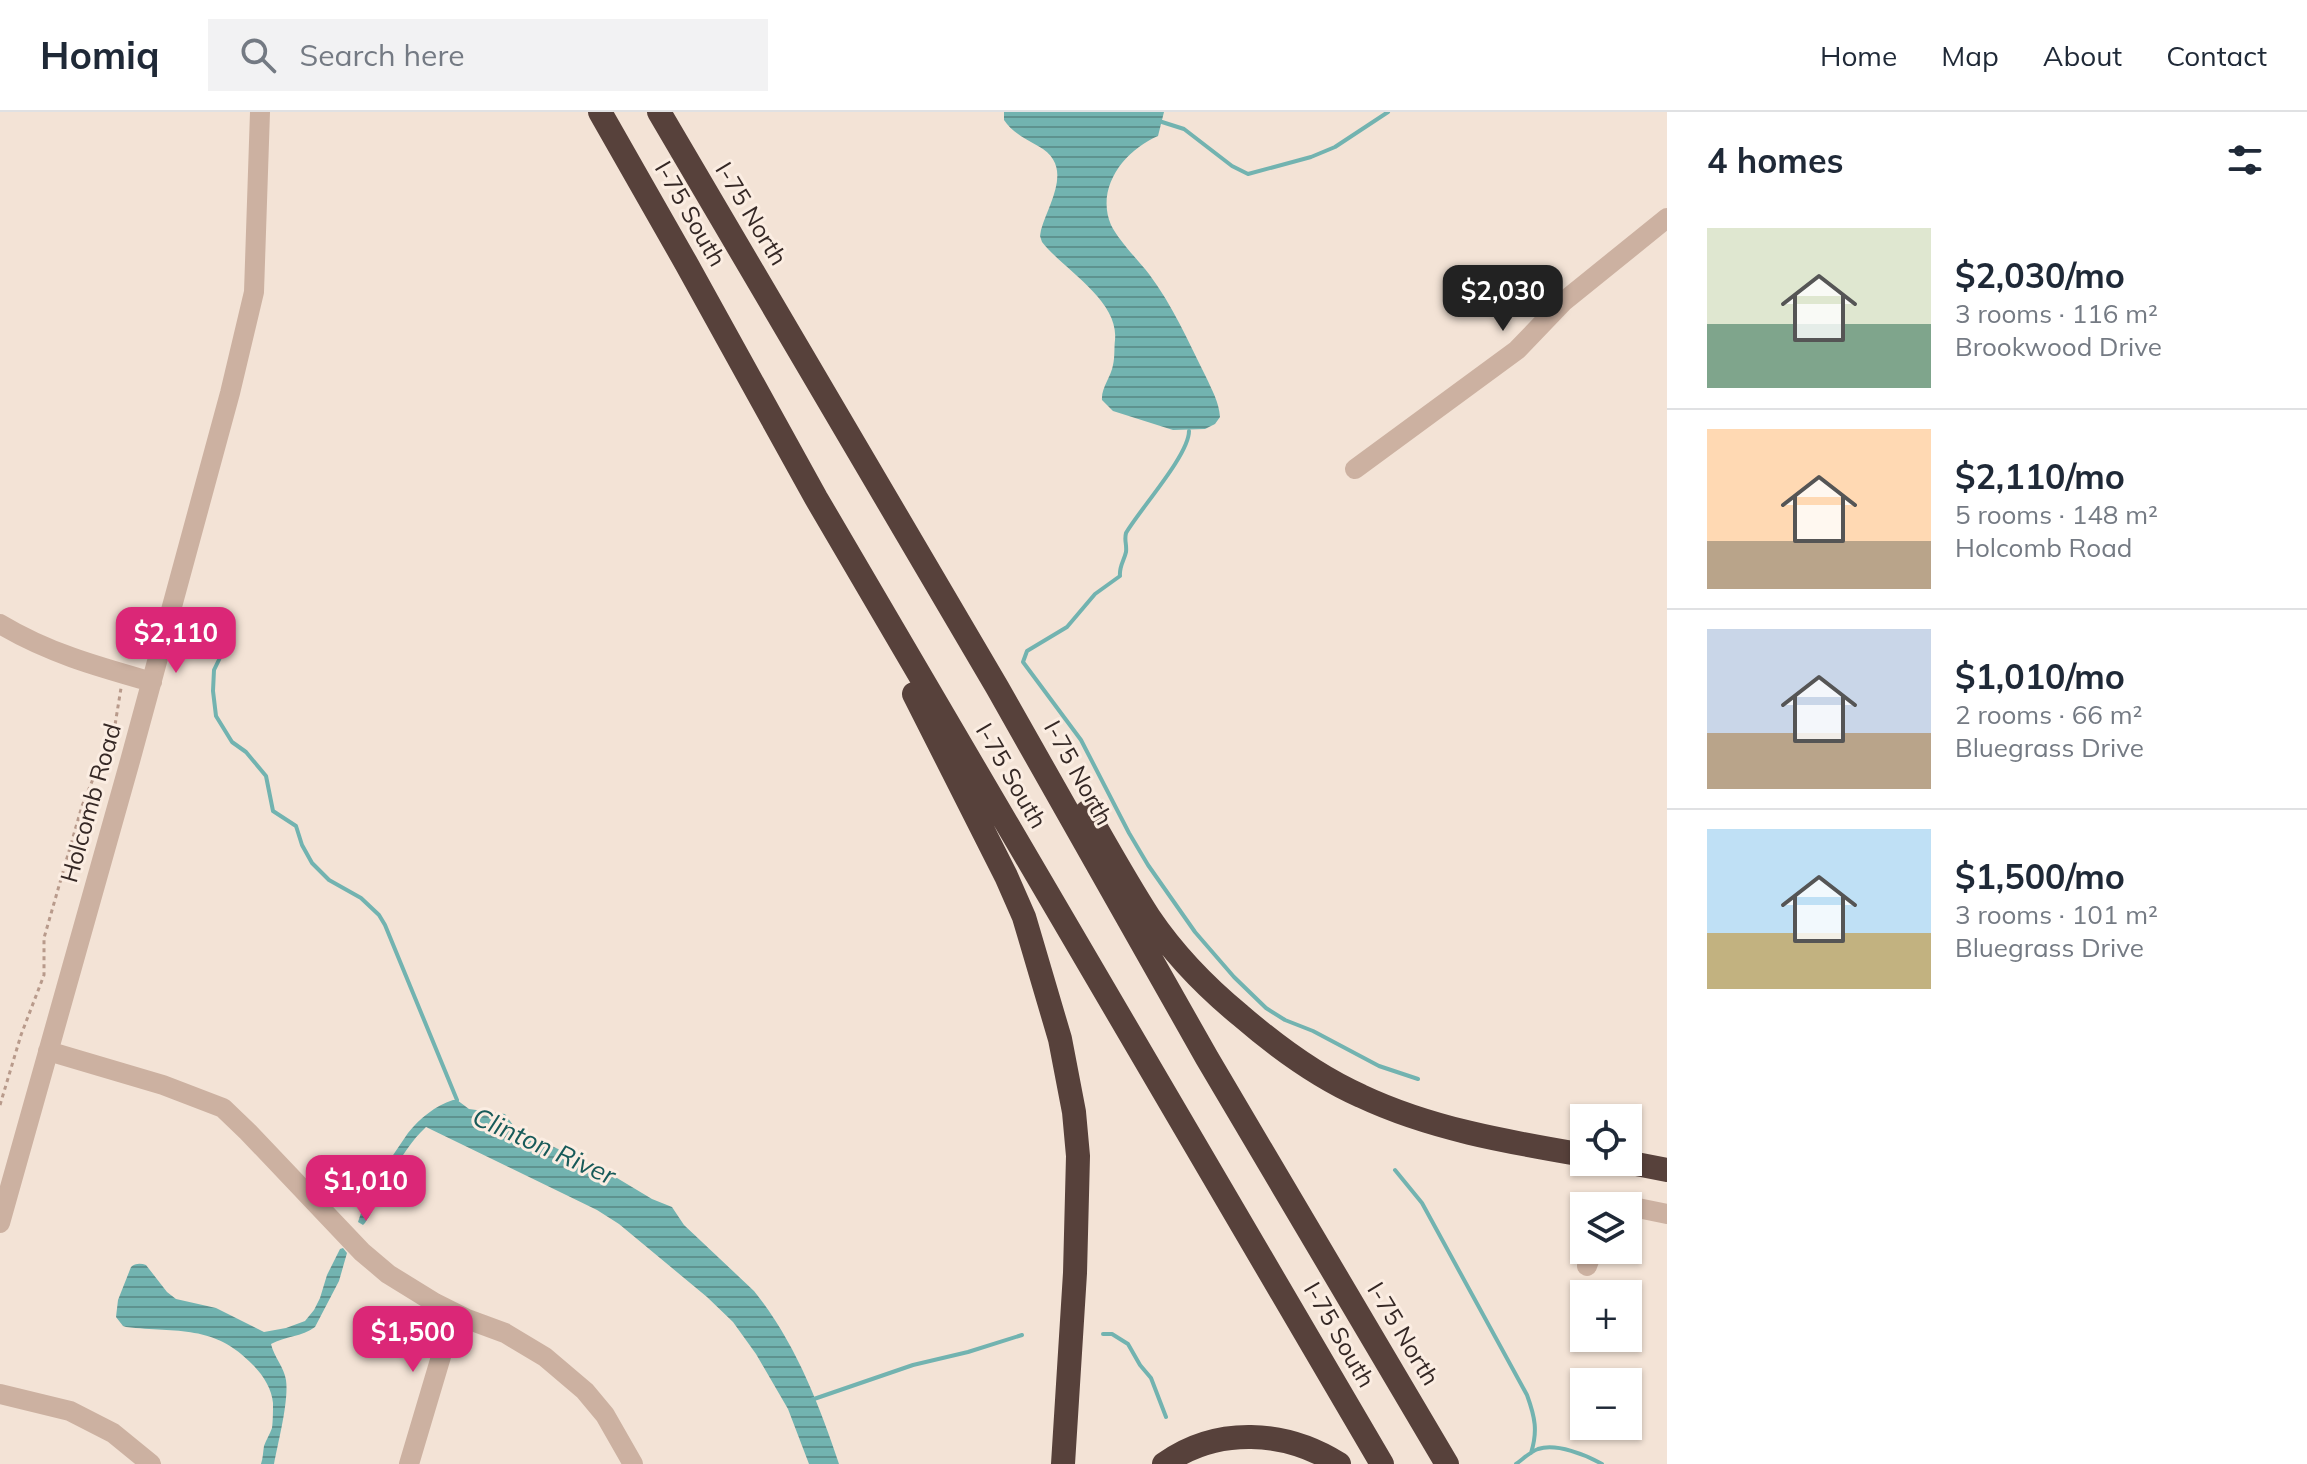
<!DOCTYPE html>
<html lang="en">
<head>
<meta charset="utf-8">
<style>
  body { margin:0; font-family:Mulish,sans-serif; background:#f2f2f3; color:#1f2937; height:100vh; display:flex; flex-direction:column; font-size:30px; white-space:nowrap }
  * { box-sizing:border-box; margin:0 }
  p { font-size:26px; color:#747a83 }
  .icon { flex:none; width:44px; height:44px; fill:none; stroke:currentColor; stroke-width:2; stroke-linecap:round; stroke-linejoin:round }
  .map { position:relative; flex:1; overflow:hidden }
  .drawer { display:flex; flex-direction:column; background:#fff; width:640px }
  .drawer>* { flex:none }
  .tools { position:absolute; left:1570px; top:992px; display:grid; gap:16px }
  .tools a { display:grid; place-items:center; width:72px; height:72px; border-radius:0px; background:#fff; box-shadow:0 2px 6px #0004; font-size:40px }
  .price { position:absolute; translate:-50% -68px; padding:0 18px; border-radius:16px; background:#db2777; color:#fff; font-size:26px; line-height:52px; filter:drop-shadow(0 2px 4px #0008) }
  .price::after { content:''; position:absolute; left:50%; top:48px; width:24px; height:18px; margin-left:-12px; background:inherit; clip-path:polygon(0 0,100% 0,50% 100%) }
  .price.selected { background:#222; color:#fff }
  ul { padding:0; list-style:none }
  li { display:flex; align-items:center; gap:24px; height:200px; padding:0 40px }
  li+li { border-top:2px solid #e0e1e3 }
  li span { display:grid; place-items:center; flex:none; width:224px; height:160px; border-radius:0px; color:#555 }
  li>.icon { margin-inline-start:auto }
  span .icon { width:96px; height:96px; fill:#fffc; stroke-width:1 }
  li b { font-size:34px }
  h2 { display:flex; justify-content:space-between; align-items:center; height:96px; padding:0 40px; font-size:34px }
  header { display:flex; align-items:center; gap:48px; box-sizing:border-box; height:112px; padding:0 40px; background:#fff; border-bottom:2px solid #e0e1e3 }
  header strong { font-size:38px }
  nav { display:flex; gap:44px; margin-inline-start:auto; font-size:28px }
  .search { width:560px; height:72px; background:#f2f2f3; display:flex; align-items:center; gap:20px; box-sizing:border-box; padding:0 28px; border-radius:0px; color:#747a83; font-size:30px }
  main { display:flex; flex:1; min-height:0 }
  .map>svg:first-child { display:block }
</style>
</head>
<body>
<header>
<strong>Homiq</strong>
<div class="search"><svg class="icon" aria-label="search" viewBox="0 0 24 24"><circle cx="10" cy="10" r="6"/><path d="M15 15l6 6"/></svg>Search here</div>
<nav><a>Home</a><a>Map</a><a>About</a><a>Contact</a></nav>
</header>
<main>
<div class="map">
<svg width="1667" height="1352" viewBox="0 0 1667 1352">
  <defs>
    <pattern id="water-rules" width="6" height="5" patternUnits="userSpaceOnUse" patternTransform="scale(2)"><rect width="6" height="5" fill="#72b3b0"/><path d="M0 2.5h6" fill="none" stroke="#5e928f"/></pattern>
  </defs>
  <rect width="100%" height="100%" fill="#f3e3d6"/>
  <path fill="url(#water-rules)" d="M1004,0h160l-6,24c-33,14 -63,51 -47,89 8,16 27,35 38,49 24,32 39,67 57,103 6,13 13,25 14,40l-5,7 -10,5 -32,1 -60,-19 -11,-11c-1,-12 9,-23 11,-35 2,-8 1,-17 2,-25 4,-40 -51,-70 -73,-98l-2,-6 1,-6c8,-28 34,-64 -3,-84 -13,-7 -26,-14 -34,-26z
    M453,988h4l12,9 36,5 8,11 16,10 83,40 40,24 20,8 12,18 70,66c41,51 65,113 85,173h-30l-21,-55 -32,-55 -23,-32 -26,-25 -88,-73 -22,-14 -171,-83c-29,27 -40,64 -61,96l-2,2 -5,-3 10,-30 40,-59c12,-15 27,-27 45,-33z
    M343,1136l4,5 -8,28 -24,46c-13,10 -30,9 -44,17 3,13 13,23 15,36 3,21 -8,62 -12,84h-13c2,-6 2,-12 3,-18 2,-6 6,-12 8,-18 1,-7 1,-17 1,-25 -1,-14 -10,-28 -20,-38 -39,-41 -75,-32 -127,-38l-3,-1 -7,-9 2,-17 13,-33c4,-4 10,-4 15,-2l21,27 9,7 40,9 48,24 22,-4 19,-7 9,-11 6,-12 7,-23 13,-26z"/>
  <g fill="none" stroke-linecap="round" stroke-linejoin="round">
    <path stroke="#72b3b0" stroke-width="4" d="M1162,10l22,7 48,37 16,8 63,-17 24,-10 53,-35
      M1189,319c0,24 -49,78 -63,102 -2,8 1,11 0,19 -2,9 -7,14 -6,24l-25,18 -28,33 -40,24 -4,11 58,78 48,93 19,32 47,67 39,45 32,31 19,12 28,11 66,35 39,13
      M230,525l-16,33 -1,21 3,25 16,26 14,10 20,24 7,35 23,15 6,19 10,18 17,17 32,18 18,17 6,10 72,175
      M1395,1058l27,33 105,192c8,22 11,36 4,58
      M1103,1222h9l16,10 12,21 11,13 15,39
      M811,1288l102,-35 55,-13 54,-17
      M1516,1352c7,-5 14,-12 22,-15 19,-6 48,6 64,15"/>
    <path stroke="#b89a8b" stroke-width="3" stroke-dasharray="4 4" stroke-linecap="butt" d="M0,993l21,-70 23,-60v-37l38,-132 33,-81 6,-37"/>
    <path stroke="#ccb1a1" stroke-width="20" d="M1355,357l162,-119 46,-48 104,-84
      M0,512c48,29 99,43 152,58
      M48,939l115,34 60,23 25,24 114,120 26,22 47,29 32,16 38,14 40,24 40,34 20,24 28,49
      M1628,1094l39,8
      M0,1111l130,-462 100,-368 24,-101 6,-180
      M1587,1154l6,-16
      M0,1282l70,17 43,22 38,31
      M409,1352l45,-151"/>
    <path stroke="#57413b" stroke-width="24" d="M600,0l86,151 130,235 566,966
      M659,0l338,575 210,371 240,406
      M914,582l92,182 18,41 36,122 14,73 4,44 -3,117 -12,191
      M1087,700c20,35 40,71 62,105 25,37 57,70 91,98 37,32 76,61 121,81 70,33 147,46 223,59
      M1626,1050l41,8
      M1164,1352c53,-38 121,-34 175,0"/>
  </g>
  <g text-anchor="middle" stroke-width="6" stroke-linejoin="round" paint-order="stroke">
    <g font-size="24" fill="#352825" stroke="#fbede2">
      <text transform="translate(690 102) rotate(60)" y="8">I-75 South</text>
      <text transform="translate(751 102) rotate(59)" y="8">I-75 North</text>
      <text transform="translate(1078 661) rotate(61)" y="8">I-75 North</text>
      <text transform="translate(1011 664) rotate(60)" y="8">I-75 South</text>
      <text transform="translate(91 691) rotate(-74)" y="8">Holcomb Road</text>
      <text transform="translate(1403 1222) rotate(59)" y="8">I-75 North</text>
      <text transform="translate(1339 1223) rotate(60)" y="8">I-75 South</text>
    </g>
    <g font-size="26" font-style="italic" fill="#175a59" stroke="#fbede2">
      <text transform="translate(544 1034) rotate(24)" y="9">Clinton River</text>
    </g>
  </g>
</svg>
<div class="tools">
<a><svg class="icon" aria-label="locate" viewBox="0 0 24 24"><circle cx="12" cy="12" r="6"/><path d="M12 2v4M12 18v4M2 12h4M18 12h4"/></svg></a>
<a><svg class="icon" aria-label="layers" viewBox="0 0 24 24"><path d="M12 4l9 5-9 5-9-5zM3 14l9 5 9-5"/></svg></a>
<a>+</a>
<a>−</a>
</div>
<b class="price selected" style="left:1503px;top:221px">$2,030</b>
<b class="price" style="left:176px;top:563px">$2,110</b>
<b class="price" style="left:366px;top:1111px">$1,010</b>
<b class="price" style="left:413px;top:1262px">$1,500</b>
</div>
<section class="drawer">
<h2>4 homes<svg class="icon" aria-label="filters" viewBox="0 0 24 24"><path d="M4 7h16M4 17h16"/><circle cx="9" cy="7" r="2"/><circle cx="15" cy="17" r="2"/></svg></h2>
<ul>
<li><span style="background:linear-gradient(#dfe7d0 60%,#7fa58c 0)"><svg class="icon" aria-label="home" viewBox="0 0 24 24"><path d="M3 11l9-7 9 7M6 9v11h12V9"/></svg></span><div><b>$2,030/mo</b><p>3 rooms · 116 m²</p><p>Brookwood Drive</p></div></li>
<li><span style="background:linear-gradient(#ffd9b3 70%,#b9a48a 0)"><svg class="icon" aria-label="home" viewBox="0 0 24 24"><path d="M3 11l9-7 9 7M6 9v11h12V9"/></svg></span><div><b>$2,110/mo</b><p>5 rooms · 148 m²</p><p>Holcomb Road</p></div></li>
<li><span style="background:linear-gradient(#c9d6e8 65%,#b9a48a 0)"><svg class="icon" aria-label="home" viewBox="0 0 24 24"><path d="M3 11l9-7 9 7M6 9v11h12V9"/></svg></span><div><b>$1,010/mo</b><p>2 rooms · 66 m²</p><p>Bluegrass Drive</p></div></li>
<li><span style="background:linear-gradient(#bfe0f5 65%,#c2b280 0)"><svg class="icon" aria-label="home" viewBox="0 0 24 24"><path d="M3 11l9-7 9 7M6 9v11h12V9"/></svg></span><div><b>$1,500/mo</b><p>3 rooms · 101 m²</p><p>Bluegrass Drive</p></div></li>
</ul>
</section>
</main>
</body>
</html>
